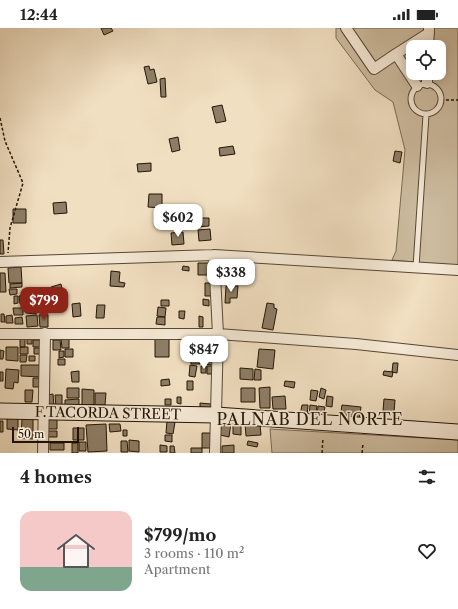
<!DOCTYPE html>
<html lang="en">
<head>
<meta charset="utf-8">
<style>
  body { margin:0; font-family:"Libre Caslon Text",serif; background:#f6f6f6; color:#222; height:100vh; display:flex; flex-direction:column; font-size:15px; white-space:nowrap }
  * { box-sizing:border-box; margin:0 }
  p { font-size:13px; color:#767676 }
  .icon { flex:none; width:22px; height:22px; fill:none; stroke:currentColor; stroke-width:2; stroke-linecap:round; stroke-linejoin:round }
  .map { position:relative; height:425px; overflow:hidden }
  .details { display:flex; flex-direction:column; background:#fff; flex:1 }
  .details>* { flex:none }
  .tools { position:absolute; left:406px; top:12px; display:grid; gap:8px }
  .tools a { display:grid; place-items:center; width:40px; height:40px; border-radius:8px; background:#fff; box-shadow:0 2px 10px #0003; font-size:20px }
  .scale { position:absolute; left:12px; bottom:10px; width:67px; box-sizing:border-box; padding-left:4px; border:2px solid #221505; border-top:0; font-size:11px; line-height:14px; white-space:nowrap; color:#221505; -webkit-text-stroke:3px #f6ead7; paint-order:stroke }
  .price { position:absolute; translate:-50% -34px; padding:0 9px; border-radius:8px; background:#fff; color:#222; font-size:13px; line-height:26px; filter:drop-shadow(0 1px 2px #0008) }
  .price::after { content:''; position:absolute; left:50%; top:24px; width:12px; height:9px; margin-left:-6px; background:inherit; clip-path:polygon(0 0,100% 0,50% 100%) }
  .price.current { background:#8f2418; color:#fff }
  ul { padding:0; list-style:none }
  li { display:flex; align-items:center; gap:12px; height:100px; padding:0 20px }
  li span { display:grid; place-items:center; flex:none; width:112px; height:80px; border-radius:12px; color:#555 }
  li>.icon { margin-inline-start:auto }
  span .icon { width:48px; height:48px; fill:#fffc; stroke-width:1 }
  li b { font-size:17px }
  h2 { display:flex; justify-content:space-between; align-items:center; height:48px; padding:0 20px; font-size:17px }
  .status { display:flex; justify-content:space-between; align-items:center; height:28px; padding:0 20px; background:#fff; direction:ltr }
  .status svg { height:11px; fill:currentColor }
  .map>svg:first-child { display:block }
</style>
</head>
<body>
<div class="status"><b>12:44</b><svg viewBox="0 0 49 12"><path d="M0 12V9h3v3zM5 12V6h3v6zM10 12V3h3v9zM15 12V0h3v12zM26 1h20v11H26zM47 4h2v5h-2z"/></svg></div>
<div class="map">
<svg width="458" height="425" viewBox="0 0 458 425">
  <rect width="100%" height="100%" fill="#f1dfc1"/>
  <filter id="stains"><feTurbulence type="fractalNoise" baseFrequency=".005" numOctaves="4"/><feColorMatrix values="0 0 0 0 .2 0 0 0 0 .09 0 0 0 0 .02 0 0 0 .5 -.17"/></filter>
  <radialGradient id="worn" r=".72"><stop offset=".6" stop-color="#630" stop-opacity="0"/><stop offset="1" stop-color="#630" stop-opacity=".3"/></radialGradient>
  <path fill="#cebda1" stroke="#786953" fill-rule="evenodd" d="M336,0h122v238l-66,-6 4,-9 9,-101 -12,-48 -18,-12 -39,-52zM413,19h26v26h-26z
    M270,401l188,11v13h-186z"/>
  <path fill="#8e7e67" stroke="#221505" d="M101,0h10l2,3 -9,4z
    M149,38l1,4 4,-1 3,13 -9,2 -4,-17z
    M165,50l1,19h-5l-1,-18z
    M222,77l4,16 -10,2 -4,-16z
    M178,109l2,13 -8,2 -3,-13z
    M233,118l2,8 -15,2 -1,-8z
    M395,123l7,1 -2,11 -7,-2z
    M151,135v8l-13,1 -1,-8z
    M149,166h13v14l-14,-1z
    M66,174l1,11 -13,1 -1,-11z
    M13,181h13v14h-13z
    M170,185h12v10h-12z
    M196,190h13v8l-12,1z
    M210,201l1,11 -12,1 -1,-11z
    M183,204l1,12 -12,1 -1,-12z
    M0,212h3l1,14h-4z
    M198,235h13v12h-13z
    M183,238l6,1v4l-7,-1z
    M21,239l1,16h-13l-1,-15z
    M111,243l9,1 -1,10 6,1 -1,4 -14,-1z
    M0,245h5l1,19h-6z
    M22,255v4l-12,1v-4z
    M205,255h9l-1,13h-8z
    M61,256l2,10 -10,2 -2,-9z
    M226,258h12l-1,12h-7v5h-5z
    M9,261h8v5l-7,1z
    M24,267v9h-4l-1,-8z
    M14,268h4v7l-4,1z
    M203,271l6,1v6l-6,-1z
    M161,272h8v6h-8z
    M80,275l1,13 -8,1 -1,-13z
    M267,275l7,1v4l3,1 -4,21 -11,-2z
    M97,277h8l-1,13h-8z
    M158,279l8,1 -1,9 -8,-1z
    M13,280h10v7h-9z
    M26,280l11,1 -1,5 -10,-1z
    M179,283h6l-1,8 -5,-1z
    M1,286h3l1,8h-4z
    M12,287l1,8h-7v-7z
    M37,287l1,11 -11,1 -1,-11z
    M39,287h9v12h-8z
    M199,288l4,1v10h-4z
    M22,289l1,7h-8v-6z
    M157,289h8v8l-9,-1z
    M20,311h5v8h-5z
    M27,311h5v5h-5z
    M61,311h8v9h-7z
    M155,311h14v18h-14z
    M191,311h5v11l-6,-1z
    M33,312h9v7h-9z
    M53,312h7l1,10h-8z
    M6,319h12v14l-12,-1z
    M20,319h8v7h-8z
    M34,320h8v6h-8z
    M65,321h8v8h-8z
    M259,321l16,1 -2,19 -16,-2z
    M0,322l4,1 -1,8h-3z
    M59,323h5v6l-5,1z
    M191,326h9v10h-9z
    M20,327h7l-1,7h-6z
    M29,328h6v5h-6z
    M203,328l11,1 -1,8 -11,-1z
    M58,331h7v6h-7z
    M393,335h5l-1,10 -5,-1z
    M21,337h20v12l-20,-1z
    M190,337l7,1 -2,11 -6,-1z
    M201,338h5v7h-5z
    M207,338h6v8h-6z
    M240,340l13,1v11l-13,-1z
    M6,341l13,1 -1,13 -4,-1 -1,7 -8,-1z
    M255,341l6,1v10h-7z
    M79,343v11h-7l-1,-10z
    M384,343l9,1 -1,5 -9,-2z
    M0,344h3v9h-3z
    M33,350h10v9h-10z
    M169,351l1,6 -9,1v-6z
    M187,353h6v9h-6z
    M285,353l10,1 -1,6 -10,-2z
    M270,359v21h-10l-1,-20z
    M67,360h12v10h-12z
    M241,360h14v14h-14z
    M321,360l5,2 -2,9 -5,-2z
    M82,361l12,1v15h-12z
    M25,362h8l-1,12h-7z
    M311,362l7,1 -2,10 -6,-1z
    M95,365h11l-1,12h-10z
    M53,366l1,12 -7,1v-12z
    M55,367h7v11l-6,1z
    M285,368l1,13h-13l-1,-12z
    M327,368l6,1 -1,10 -6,-1z
    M177,369h4v7l-4,-1z
    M79,371v8l-14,1v-8z
    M165,371h6v6h-6z
    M384,371l11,1 -1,12 -11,-1z
    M200,375l11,1v7l-11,-3z
    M302,377h6l-1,11 -7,-1z
    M310,377l7,1 -2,11 -6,-1z
    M342,377l19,2 -2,13 -19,-2z
    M318,378l7,1 -2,10 -6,-1z
    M7,389h11v13l-11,-1z
    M22,390l11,1v20l-12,-1z
    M48,390h9v11h-9z
    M0,393h3v11h-3z
    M167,393l8,1 -2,12 -7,-1z
    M222,394l9,1 -2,14 -9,-2z
    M106,396l1,27 -19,1 -2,-27z
    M109,396h11l1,7 -11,1z
    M245,396h15l1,11 -15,1z
    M233,397l8,1v9l-8,-1z
    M73,400h11v12h-11z
    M123,402h4v6h-4z
    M47,403h10v6h-10z
    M202,405h10l1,15h-11z
    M165,407h7v7l-7,-1z
    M129,412l10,1v11l-10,-1z
    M121,413h6l1,11h-7z
    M248,413l10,2 -1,4 -10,-2z
    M79,414h7v9h-7z
    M50,415h14v7h-14z
    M72,415h6v10h-6z
    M160,417l7,1v6h-7z
    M234,417v8h-12v-7z
    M170,418h4l1,7h-5z
    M191,420h11v5h-11z"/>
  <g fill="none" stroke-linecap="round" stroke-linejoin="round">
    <g stroke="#564834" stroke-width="7">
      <path id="lane" d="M411 71a15 15 0 1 1 30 0a15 15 0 1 1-30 0Z
        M416,239l10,-152"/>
    </g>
    <g stroke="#564834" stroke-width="12">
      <path id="street" d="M346,0l28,41 22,-15 21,32
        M428,19l1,-18
        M396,26l33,-21
        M427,55v-10
        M214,227l4,79 -3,119
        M0,234l214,-7 244,15
        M0,306h218l138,10 102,11
        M43,425l2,-120"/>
    </g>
    <g stroke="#221505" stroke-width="17">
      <g id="secondary">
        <path id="s1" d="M0,383l216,4 242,17"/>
      </g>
    </g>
    <path stroke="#221505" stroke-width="1.5" stroke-dasharray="3 2" stroke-linecap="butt" d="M441,72h17
      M0,90l5,23 18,42 -13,45 -2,25
      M322,425l1,-15
      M362,425l1,-10"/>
    <use href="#lane" stroke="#f6ead7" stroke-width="5"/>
    <use href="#street" stroke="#f6ead7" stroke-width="10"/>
    <use href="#secondary" stroke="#f6ead7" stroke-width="15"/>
  </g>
  <g text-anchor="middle" stroke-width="3" stroke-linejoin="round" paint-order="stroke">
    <g font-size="14" fill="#221505" stroke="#f6ead7">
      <text dy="5" stroke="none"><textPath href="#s1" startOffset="108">F.TACORDA STREET</textPath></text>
    </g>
    <g font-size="16" letter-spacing="1" fill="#221505" stroke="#f6ead7">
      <text x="310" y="397">PALNAB DEL NORTE</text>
    </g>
  </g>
  <rect width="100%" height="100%" filter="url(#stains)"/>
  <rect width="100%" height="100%" fill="url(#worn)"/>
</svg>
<div class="tools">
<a><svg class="icon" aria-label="locate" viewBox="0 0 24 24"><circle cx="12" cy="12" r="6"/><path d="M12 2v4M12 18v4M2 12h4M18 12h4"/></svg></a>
</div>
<div class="scale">50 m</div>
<b class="price" style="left:178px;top:210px">$602</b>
<b class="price" style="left:231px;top:265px">$338</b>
<b class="price current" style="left:44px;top:293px">$799</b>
<b class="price" style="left:204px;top:342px">$847</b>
</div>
<section class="details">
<h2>4 homes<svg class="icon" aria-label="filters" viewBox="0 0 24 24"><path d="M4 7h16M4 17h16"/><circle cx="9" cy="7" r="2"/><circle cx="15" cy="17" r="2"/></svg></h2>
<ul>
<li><span style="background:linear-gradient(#f6c9c9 70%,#7fa58c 0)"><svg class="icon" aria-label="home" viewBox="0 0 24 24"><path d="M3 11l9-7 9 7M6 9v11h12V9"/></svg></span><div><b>$799/mo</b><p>3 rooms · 110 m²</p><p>Apartment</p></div><svg class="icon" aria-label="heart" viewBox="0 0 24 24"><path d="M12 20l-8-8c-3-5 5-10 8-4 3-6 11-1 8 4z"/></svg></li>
</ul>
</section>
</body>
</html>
